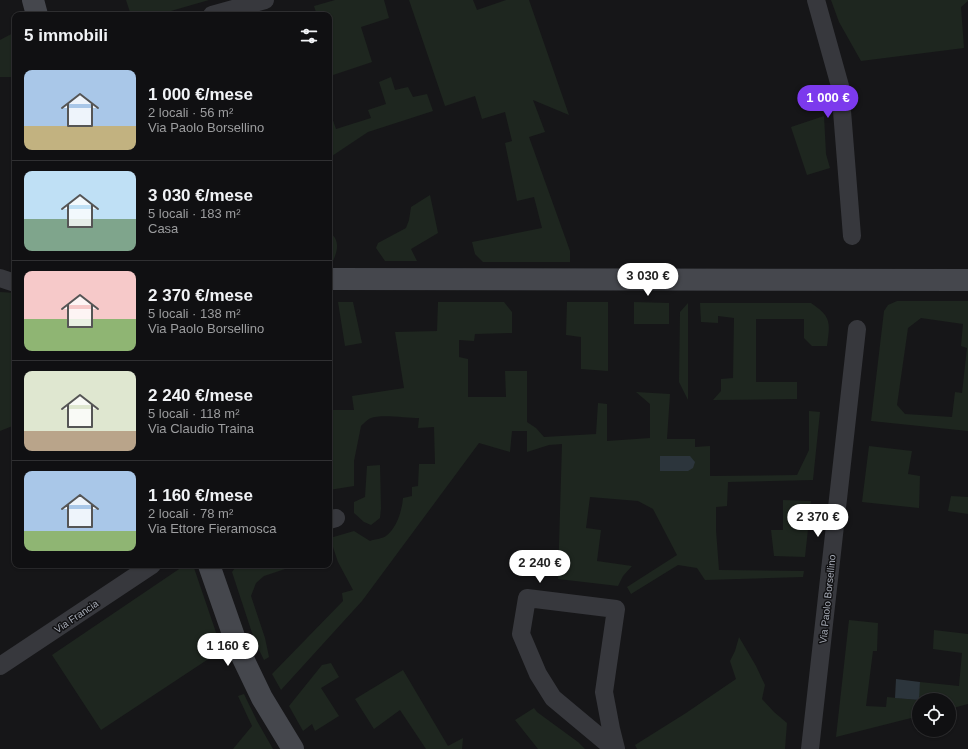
<!DOCTYPE html>
<html lang="it">
<head>
<meta charset="utf-8">
<style>
  body { margin:0; font-family:Arial,sans-serif; background:#19191b; color:#f1f3f6; height:100vh; display:flex; flex-direction:column; font-size:15px; white-space:nowrap }
  * { box-sizing:border-box; margin:0 }
  p { font-size:13px; color:#9c9d9f }
  .icon { flex:none; width:22px; height:22px; fill:none; stroke:currentColor; stroke-width:2; stroke-linecap:round; stroke-linejoin:round }
  .map { position:relative; flex:1; overflow:hidden }
  .panel { position:absolute; left:12px; top:12px; width:320px; height:556px; display:flex; flex-direction:column; background:#101012; border-radius:8px; box-shadow:0 1px 3px #0004,0 0 0 1px #303032 }
  .panel>* { flex:none }
  .fabs { position:absolute; left:912px; top:693px; display:grid; gap:8px }
  .fabs a { display:grid; place-items:center; width:44px; height:44px; border-radius:50%; background:#101012; box-shadow:0 1px 3px #0004,0 0 0 1px #303032; font-size:20px }
  .price { position:absolute; translate:-50% -34px; padding:0 9px; border-radius:14px; background:#fff; color:#222; font-size:13px; line-height:26px; filter:drop-shadow(0 1px 2px #0008) }
  .price::after { content:''; position:absolute; left:50%; top:24px; width:12px; height:9px; margin-left:-6px; background:inherit; clip-path:polygon(0 0,100% 0,50% 100%) }
  .price.on { background:#7c3aed; color:#fff }
  ul { padding:0; list-style:none }
  li { display:flex; align-items:center; gap:12px; height:100px; padding:0 12px }
  li+li { border-top:1px solid #303032 }
  li span { display:grid; place-items:center; flex:none; width:112px; height:80px; border-radius:8px; color:#555 }
  li>.icon { margin-inline-start:auto }
  span .icon { width:48px; height:48px; fill:#fffc; stroke-width:1 }
  li b { font-size:17px }
  h2 { display:flex; justify-content:space-between; align-items:center; height:48px; padding:0 12px; font-size:17px }
  .map>svg:first-child { display:block }
</style>
</head>
<body>
<div class="map">
<svg width="968" height="749" viewBox="0 0 968 749">
  <rect width="100%" height="100%" fill="#161618"/>
  <path fill="#1e261f" fill-rule="evenodd" d="M126,0h83l-52,15h-26z
    M335,0h49l5,18 -28,9 11,35 -39,13 -4,-15v-45h-12l-3,-9z
    M409,0h64l4,10 29,-10h23l40,115 -36,-15 12,32 -16,5 41,114v11h-87l-8,-8 -3,-12 70,-14 -8,-31 -17,4 -12,-58 7,-2 -7,-29 -23,7 -7,-23 -30,10z
    M831,0h137v1l-7,6 3,41 -103,13 -22,-39z
    M15,32v45h-15v-37z
    M391,77l4,13 13,-3 5,10 14,-3 6,17 -65,21 -39,26v-49l7,20 35,-11 -3,-8 18,-6 -7,-22z
    M824,116l2,38 4,14 -23,7 -16,-48z
    M430,195l8,38 -27,16 6,12h-32l-9,-13 2,-5 28,-15 3,-8 2,-13z
    M329,232c11,7 9,18 4,29h-4z
    M0,292l15,1v132l-15,6z
    M897,301h71v130l-97,-10 13,-110 4,-6zM921,318l42,6 -2,22 6,2 -5,45 -7,-1 -3,25 -47,-3 -8,-9 11,-77z
    M338,302h15l9,41 -17,3z
    M438,302h66l8,10v21l-37,1 -1,7 -15,-1v17l9,2v38h38l-1,-26h22v51l9,6 8,9 52,-3 2,-31 9,1v37l43,-3v-34l-14,-12 34,2 -3,45h28v8l15,-1v30l87,-1 12,-25v-39l11,1 -7,68 -85,2 -1,24 -11,1v23l3,40 85,1 -1,6 -98,3 -8,-12 -19,-3 -47,29 -4,-7 50,-32 -24,-46 -15,-8 -48,-4 -4,31 15,2 -4,31 35,5 -9,10 -5,10 -60,-7 4,-135 -13,1 -22,7v-21h-15l-2,21 -31,-9 -117,158 -81,89 -9,-16 71,-73 -1,-8 11,-3 -15,-28 -8,-24 24,-7 16,10c5,-2 12,-2 16,-5 11,-8 16,-26 17,-38l9,-2v-9l6,-1 1,-22h16l-1,-37 -16,1 1,-10c-12,0 -39,-4 -48,0 -3,1 -7,5 -10,8l-7,35v25l-25,4v-80h25l-2,-14 52,-8 -9,-56 42,-1z
    M567,302h41v69l-27,-2v-32l-15,-2z
    M634,302l35,1v21h-35z
    M688,303v97l-9,-18 1,-70z
    M700,303h111c21,14 19,20 16,43h-15l-8,-8v-19h-48v63h41v17l-84,1 8,-9v-12l12,-1 1,-60 -16,-2v7l-17,-1z
    M869,446l43,5 -4,23 12,2 -1,32 -57,-6z
    M380,465l1,43 -1,10 -9,7 -7,-3 -10,-9v-11l11,-5 2,-31z
    M951,496l17,1v17l-20,-3z
    M783,500l28,1 -6,56 -31,-1 -3,-26h12z
    M185,565h8l29,85 -121,80 -49,-75z
    M237,565h60l-33,11 -8,7 -5,13 14,42 4,19 -5,3 -9,-18 -23,-70z
    M849,620l29,3 -1,28h-4l-7,55 20,1 1,-10 31,3 2,-18 39,4 3,-33 -29,-4 1,-19 34,4v70l-19,5v-9h-30v16l-83,21z
    M739,637l17,29 9,19 -3,14 12,13 13,11 -2,26h-148l-2,-4 51,-32 50,-34 -6,-18 5,-10z
    M331,663l8,14 -18,11 18,28 -24,15 -3,-7 -9,7 -14,-25 33,-41z
    M403,670l45,76 15,-8 -1,11h-36l-26,-39 -26,19 -19,-30z
    M244,694l13,27 16,28h-40l19,-23 -14,-30z
    M534,708l3,4 41,30 7,7h-47l-23,-29z"/>
  <path fill="#2c353c" d="M660,456h30l5,6 -2,6 -5,3h-28z
    M896,679l24,3 -1,18 -24,-2z"/>
  <g fill="none" stroke-linecap="round" stroke-linejoin="round">
    <path stroke="#37383d" stroke-width="18" d="M816,0l24,86 12,150
      M212,15l53,-15
      M0,278l15,5
      M329,520l7,-2
      M0,666l152,-101
      M614,749l-61,-51 -15,-24 -17,-40 6,-36 89,11 -12,83 7,37 5,20
      M810,749l47,-420"/>
    <path stroke="#45474d" stroke-width="22" d="M33,0l4,15
      M329,279l639,1
      M209,565l29,83 24,50 31,51"/>
  </g>
  <g text-anchor="middle" stroke-width="3" stroke-linejoin="round" paint-order="stroke">
    <g font-size="10" fill="#a8adb8" stroke="#111113">
      <text transform="translate(827 599) rotate(-84)" y="4">Via Paolo Borsellino</text>
      <text transform="translate(76 616) rotate(-34)" y="4">Via Francia</text>
    </g>
  </g>
</svg>
<div class="fabs">
<a><svg class="icon" aria-label="locate" viewBox="0 0 24 24"><circle cx="12" cy="12" r="6"/><path d="M12 2v4M12 18v4M2 12h4M18 12h4"/></svg></a>
</div>
<b class="price on" style="left:828px;top:119px">1 000 €</b>
<b class="price" style="left:648px;top:297px">3 030 €</b>
<b class="price" style="left:818px;top:538px">2 370 €</b>
<b class="price" style="left:540px;top:584px">2 240 €</b>
<b class="price" style="left:228px;top:667px">1 160 €</b>
<section class="panel">
<h2>5 immobili<svg class="icon" aria-label="filters" viewBox="0 0 24 24"><path d="M4 7h16M4 17h16"/><circle cx="9" cy="7" r="2"/><circle cx="15" cy="17" r="2"/></svg></h2>
<ul>
<li><span style="background:linear-gradient(#a9c7e8 70%,#c2b280 0)"><svg class="icon" aria-label="home" viewBox="0 0 24 24"><path d="M3 11l9-7 9 7M6 9v11h12V9"/></svg></span><div><b>1 000 €/mese</b><p>2 locali · 56 m²</p><p>Via Paolo Borsellino</p></div></li>
<li><span style="background:linear-gradient(#bfe0f5 60%,#7fa58c 0)"><svg class="icon" aria-label="home" viewBox="0 0 24 24"><path d="M3 11l9-7 9 7M6 9v11h12V9"/></svg></span><div><b>3 030 €/mese</b><p>5 locali · 183 m²</p><p>Casa</p></div></li>
<li><span style="background:linear-gradient(#f6c9c9 60%,#8fb573 0)"><svg class="icon" aria-label="home" viewBox="0 0 24 24"><path d="M3 11l9-7 9 7M6 9v11h12V9"/></svg></span><div><b>2 370 €/mese</b><p>5 locali · 138 m²</p><p>Via Paolo Borsellino</p></div></li>
<li><span style="background:linear-gradient(#dfe7d0 75%,#b9a48a 0)"><svg class="icon" aria-label="home" viewBox="0 0 24 24"><path d="M3 11l9-7 9 7M6 9v11h12V9"/></svg></span><div><b>2 240 €/mese</b><p>5 locali · 118 m²</p><p>Via Claudio Traina</p></div></li>
<li><span style="background:linear-gradient(#a9c7e8 75%,#8fb573 0)"><svg class="icon" aria-label="home" viewBox="0 0 24 24"><path d="M3 11l9-7 9 7M6 9v11h12V9"/></svg></span><div><b>1 160 €/mese</b><p>2 locali · 78 m²</p><p>Via Ettore Fieramosca</p></div></li>
</ul>
</section>
</div>
</body>
</html>
